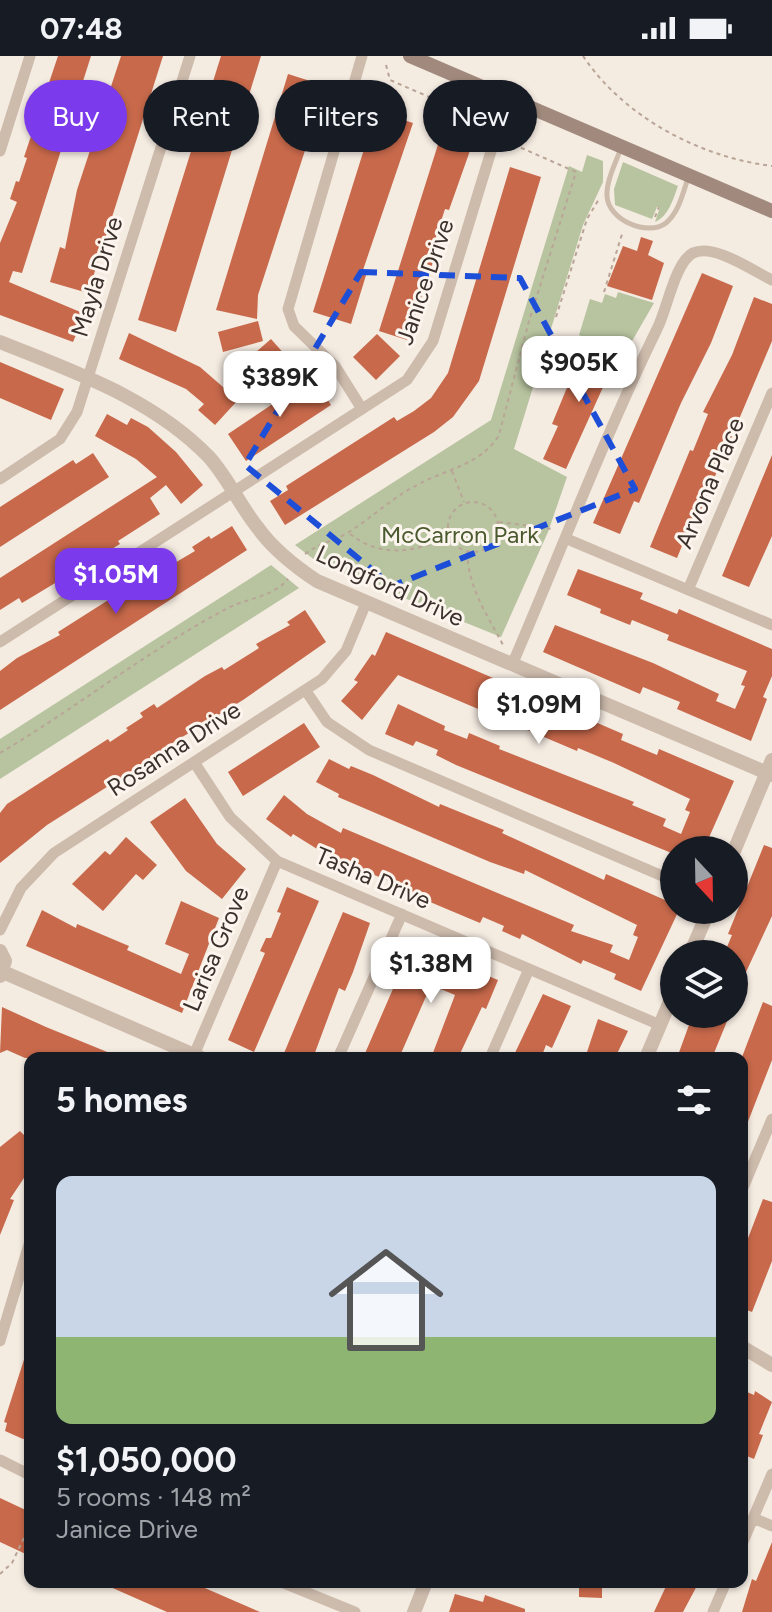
<!DOCTYPE html>
<html lang="en">
<head>
<meta charset="utf-8">
<style>
  body { margin:0; font-family:Figtree,sans-serif; background:#20242c; color:#f1f3f6; height:100vh; display:flex; flex-direction:column; font-size:30px; white-space:nowrap }
  * { box-sizing:border-box; margin:0 }
  p { font-size:26px; color:#9ea1a6 }
  .icon { flex:none; width:44px; height:44px; fill:none; stroke:currentColor; stroke-width:2; stroke-linecap:round; stroke-linejoin:round }
  .map { position:relative; flex:1; overflow:hidden }
  .sheet { position:absolute; left:24px; top:996px; width:724px; height:536px; display:flex; flex-direction:column; background:#171b24; border-radius:16px; box-shadow:0 2px 6px #0004 }
  .sheet>* { flex:none }
  .hud { position:absolute; left:24px; top:24px; width:724px; height:72px; display:flex; gap:16px }
  .needle { width:52px; rotate:158deg }
  .buttons { position:absolute; left:660px; top:780px; display:grid; gap:16px }
  .buttons a { display:grid; place-items:center; width:88px; height:88px; border-radius:50%; background:#171b24; box-shadow:0 2px 6px #0004; font-size:40px }
  .price { position:absolute; translate:-50% -68px; padding:0 18px; border-radius:16px; background:#fff; color:#222; font-size:26px; line-height:52px; filter:drop-shadow(0 2px 4px #0008) }
  .price::after { content:''; position:absolute; left:50%; top:48px; width:24px; height:18px; margin-left:-12px; background:inherit; clip-path:polygon(0 0,100% 0,50% 100%) }
  .price.selected { background:#7c3aed; color:#fff }
  ul { padding:0; list-style:none }
  li { display:grid; align-content:center; gap:16px; height:424px; padding:0 32px }
  li span { display:grid; place-items:center; height:248px; border-radius:16px; color:#555 }
  li>.icon { margin-inline-start:auto }
  span .icon { width:144px; height:144px; fill:#fffc; stroke-width:1 }
  li b { font-size:34px }
  h2 { display:flex; justify-content:space-between; align-items:center; height:96px; padding:0 32px; font-size:34px }
  .tag { padding:0 28px; border-radius:36px; background:#171b24; box-shadow:0 2px 6px #0004; font-size:28px; line-height:72px }
  .tag.selected { background:#7c3aed; color:#fff }
  .status { display:flex; justify-content:space-between; align-items:center; height:56px; padding:0 40px; background:#171b24; direction:ltr }
  .status svg { height:22px; fill:currentColor }
  .map>svg:first-child { display:block }
</style>
</head>
<body>
<div class="status"><b>07:48</b><svg viewBox="0 0 49 12"><path d="M0 12V9h3v3zM5 12V6h3v6zM10 12V3h3v9zM15 12V0h3v12zM26 1h20v11H26zM47 4h2v5h-2z"/></svg></div>
<div class="map">
<svg width="772" height="1556" viewBox="0 0 772 1556">
  <rect width="100%" height="100%" fill="#f4ebe1"/>
  <path fill="#b8c4a0" d="M587,99l16,6v21l-20,43 -69,224 53,28 -19,55 -47,105 -181,-73 -25,-19 196,-125 78,-254 13,6z
    M623,106l55,24c-5,13 -9,30 -23,36l5,-15h-3l-5,12 -37,-14 -1,-16z
    M618,236l36,11 -30,52 -45,-20 11,-36 12,4 3,-9 11,4z
    M271,509l28,23 -299,191v-40z"/>
  <path fill="#c8694b" d="M58,0h33l-69,217 -9,-2 -4,11 76,32 -12,28 -73,-27v-72l17,-41 -7,-3 6,-18 3,1 8,-24 -3,-1z
    M121,0h42l-75,237 -38,-11 10,-35 5,2 12,-59z
    M221,0h40l-85,276 -38,-12z
    M288,18l38,12 -68,209 -1,24 -41,-9z
    M376,55l37,12 -50,147 4,2 -16,52 -38,-12z
    M441,79l31,10 -23,65 -4,-1 -11,34 5,1 -32,96 -28,-9z
    M510,111l31,10 -62,204 -26,36 -19,15 -149,93 -15,-24 18,-11 -2,-4 108,-69 3,4 17,-10 17,-13 17,-25z
    M641,181l12,4 -5,14 16,8 -12,37 -45,-14 16,-40 14,5z
    M702,217l31,13 -22,57 -30,60 -42,100 -5,-2 -14,33 -27,-11z
    M754,241l18,7v37l-78,185 -3,-2 -14,34 -27,-11 40,-97 3,1 15,-37 -5,-2 29,-57z
    M258,265l5,20 -40,11 -5,-20z
    M129,277l71,34 38,33 -23,25 -17,-15 6,-6 -18,-15 -67,-30z
    M377,278l23,22 -24,24 -23,-23z
    M271,283l23,26 -30,26 -23,-26z
    M592,286l26,12 -52,115 -23,-10 15,-33 -6,-2 14,-34z
    M0,306l64,27 -13,31 -51,-22z
    M313,321l18,28 -85,56 -18,-27z
    M107,358l20,11 4,-7 17,9 28,25 27,33 -22,19 -15,-19 -16,13 10,16 -42,27 2,3 -98,59 -3,-5 -19,12v-32l157,-101 -21,-18 -41,-23z
    M93,397l16,24 -109,70v-40l73,-47 3,4z
    M772,399v81l-23,51 -27,-11z
    M232,470l15,24 -247,160v-39l17,-13 43,-23 -2,-3 96,-61 2,3 39,-23 -3,-4 17,-11 2,3z
    M578,513l65,24 -3,6 37,15 2,-5 93,40v27l-9,21 4,2 -16,42 -74,-32 3,-7 -37,-15 -3,7 -97,-42 12,-27 98,38 66,31 -3,7 19,8 10,-23 -4,-1 6,-14 -80,-31 2,-5 -37,-15 -2,5 -30,-12 1,-4 -34,-14z
    M305,554l21,32 -83,58 -82,50 1,2 -115,73 -47,38v-50l7,-9 101,-65 2,3 18,-12 -2,-2 17,-11 -3,-4 14,-9 3,4 48,-32 17,-9 2,3 35,-22 -3,-4 34,-19 -3,-3z
    M386,576l237,102 -2,6 36,15 2,-6 75,32 -27,61 -3,-1 -4,9h-26v4l-218,-89 -20,-10 2,-5 -22,-9 -3,5 -28,-12 13,-30 47,22 -1,4 23,9 2,-6 31,13 -1,3 135,53 -2,3 34,14 -3,7 18,8 9,-22 -5,-2 5,-11 -76,-36 -36,-15 -1,3 -179,-76 -36,45 -21,-19 17,-19 -4,-2 18,-26 3,2z
    M304,667l16,24 -77,49 -15,-24z
    M329,703l20,10 2,-3 22,9 66,32 1,-3 64,26 -2,3 102,47 2,-6 68,30v6h5l-38,81 -27,-12 2,-5 -33,-14 -2,4 -59,-30 -2,5 -18,-8 2,-5 -21,-9 -3,6 -88,-37 2,-3 -64,-26 -37,-23 -2,3 -25,-18 18,-24 23,19 34,19 2,-5 231,97 -3,6 42,14 -3,7 19,8 9,-23 -5,-2 4,-10 -112,-55 -1,4 -34,-12 -152,-65 1,-3 -23,-12z
    M185,742l32,46 29,25 -24,30 -36,-28 -36,-49z
    M126,781l31,28 -14,15 -7,-6 -33,37 -31,-27 33,-33 5,4z
    M764,789l8,3v68l-38,82v-44h-10l8,-19 -4,-1z
    M287,831l32,14 -65,151 -26,-12 37,-87 -5,-2 6,-13h5l10,-25 -4,-1z
    M181,845l38,17 -37,95 -156,-67 16,-36 34,18 1,-4 52,22 -2,4 54,24 8,-20 -24,-10z
    M343,856l27,11 -17,49 -8,19 -6,-3 -26,70h-31z
    M412,889l86,35 -12,29 -4,-2 -24,51h-27l24,-63 -24,-10 -32,73h-36z
    M543,938l28,12 -19,42 -6,-3 -5,13h-20l-7,-3z
    M763,946l9,4v54l-30,77v-80z
    M2,951l44,20 76,31h-97l-18,-8 -7,3z
    M693,958h37l-18,44h-35z
    M598,963l30,12 -13,27h-30z
    M20,1075l10,10v28l-20,30 4,1 -14,35v-88z
    M763,1143l9,3v59l-20,51 -10,-4v-54z
    M28,1291l2,91 -7,1 -18,-8 2,-8 -3,-1z
    M755,1335l17,11 -13,32 4,1 -9,24 -12,-5v-50l5,-12 7,3z
    M0,1442l30,14v44l-30,-14z
    M772,1486v70h-30l10,-33 4,2z
    M99,1526h92l69,30h-93z
    M579,1526h23v16l-23,-1z
    M668,1526h31l-16,30h-29z
    M455,1538l28,8 2,-7 40,14v3h-76z"/>
  <g fill="none" stroke-linecap="round" stroke-linejoin="round">
    <path stroke="#b9a596" stroke-width="2" stroke-dasharray="4 4" stroke-linecap="butt" d="M583,0c41,61 116,101 189,110
      M386,9l4,15 90,39 7,-2
      M655,161l4,-10
      M604,236l19,-61
      M556,261l31,-98 12,-20
      M452,415l12,31
      M448 471a25 25 0 1 1 50 0a25 25 0 1 1-50 0Z
      M499,466l54,7
      M350,478c31,24 65,19 99,2
      M467,496c2,38 19,60 36,93
      M305,498c14,-11 30,-13 44,-22 25,-16 45,-36 72,-49 27,-14 62,-20 78,-48l30,-114 47,-149 -68,-30
      M0,697c78,-46 148,-103 228,-145 20,-10 45,-11 60,-29
      M0,1518l12,-11 18,-38"/>
    <path stroke="#cdbbac" stroke-width="5" d="M621,92c-5,14 -15,33 -14,48 1,24 41,41 59,27 13,-11 17,-30 22,-45"/>
    <path stroke="#cdbbac" stroke-width="11" d="M0,95l30,-95
      M362,353l-27,-43 -41,-40 -6,-17 74,-253
      M0,423l60,-40 17,-27 113,-356
      M567,483l205,86
      M688,534l84,-197
      M0,586l407,-262 26,-39 74,-242
      M512,609c48,-112 92,-227 145,-336 10,-19 18,-67 36,-76 21,-10 60,18 79,27
      M306,635l21,31 42,28 305,131
      M194,706l36,55 47,44 383,164
      M0,874l21,-42 33,-35 268,-174 24,-28 20,-48
      M194,999l83,-194
      M338,1002l64,-144
      M490,1002l39,-89
      M742,1134l30,-71
      M0,1285l30,-100
      M0,1404l30,15
      M753,1462l19,8
      M742,1488l30,-70
      M281,1526l74,30
      M713,1556l13,-30"/>
    <path stroke="#cdbbac" stroke-width="14" d="M0,286c74,30 152,56 209,115 19,21 31,49 49,71 15,21 38,39 59,53l455,194
      M734,795l38,-91
      M0,895l5,10 -5,15
      M690,898l19,-44
      M3,916l198,86
      M646,1002l28,-66
      M742,1291l30,18
      M414,1556l12,-30"/>
    <path stroke="#a18a7d" stroke-width="14" d="M410,0l362,155"/>
  </g>
  <path fill="none" stroke="#1d4ed8" stroke-width="6" stroke-dasharray="16 10" stroke-linejoin="round" d="M361,216l159,6 115,211 -243,97 -147,-121z"/>
  <g text-anchor="middle" stroke-width="6" stroke-linejoin="round" paint-order="stroke">
    <g font-size="24" fill="#3b302b" stroke="#fbf5ee">
      <text transform="translate(97 221) rotate(-73)" y="8">Mayla Drive</text>
      <text transform="translate(425 226) rotate(-71)" y="8">Janice Drive</text>
      <text transform="translate(710 427) rotate(-67)" y="8">Arvona Place</text>
      <text transform="translate(390 530) rotate(25)" y="8">Longford Drive</text>
      <text transform="translate(174 693) rotate(-33)" y="8">Rosanna Drive</text>
      <text transform="translate(373 822) rotate(23)" y="8">Tasha Drive</text>
      <text transform="translate(216 893) rotate(-67)" y="8">Larisa Grove</text>
    </g>
    <g font-size="24" fill="#4a5a2e" stroke="#fbf5ee">
      <text x="460" y="487">McCarron Park</text>
    </g>
  </g>
</svg>
<div class="buttons">
<a><svg class="needle" viewBox="-14 -14 28 28"><path d="M0-13l5 13h-10z" fill="#e53935"/><path d="M0 13l5-13h-10z" fill="#9ea1a6"/></svg></a>
<a><svg class="icon" aria-label="layers" viewBox="0 0 24 24"><path d="M12 4l9 5-9 5-9-5zM3 14l9 5 9-5"/></svg></a>
</div>
<b class="price" style="left:579px;top:348px">$905K</b>
<b class="price" style="left:280px;top:363px">$389K</b>
<b class="price selected" style="left:116px;top:560px">$1.05M</b>
<b class="price" style="left:539px;top:690px">$1.09M</b>
<b class="price" style="left:431px;top:949px">$1.38M</b>
<div class="hud">
<a class="tag selected">Buy</a>
<a class="tag">Rent</a>
<a class="tag">Filters</a>
<a class="tag">New</a>
</div>
<section class="sheet">
<h2>5 homes<svg class="icon" aria-label="filters" viewBox="0 0 24 24"><path d="M4 7h16M4 17h16"/><circle cx="9" cy="7" r="2"/><circle cx="15" cy="17" r="2"/></svg></h2>
<ul>
<li><span style="background:linear-gradient(#c9d6e8 65%,#8fb573 0)"><svg class="icon" aria-label="home" viewBox="0 0 24 24"><path d="M3 11l9-7 9 7M6 9v11h12V9"/></svg></span><div><b>$1,050,000</b><p>5 rooms · 148 m²</p><p>Janice Drive</p></div></li>
</ul>
</section>
</div>
</body>
</html>
